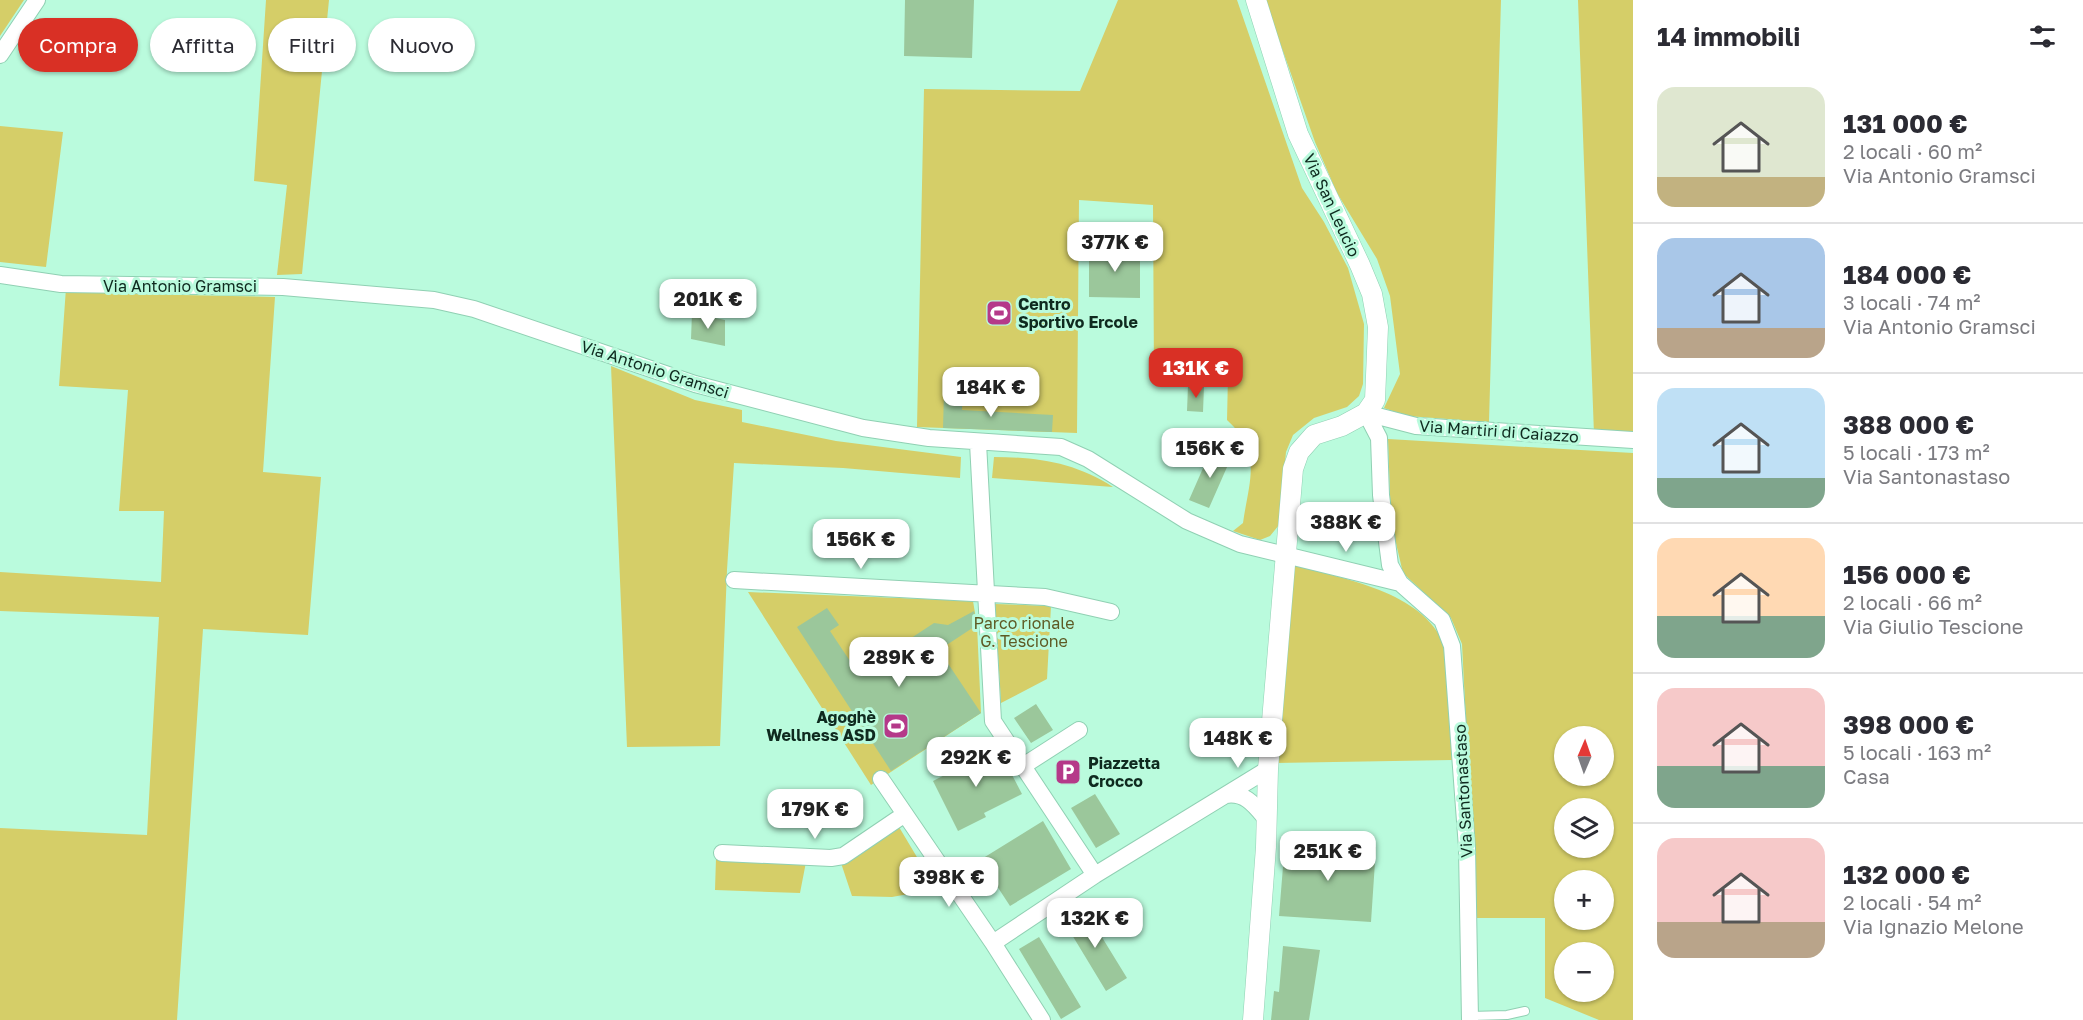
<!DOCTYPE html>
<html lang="it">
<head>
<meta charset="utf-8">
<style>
  body { margin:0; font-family:"Golos Text",sans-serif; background:#f7f7f7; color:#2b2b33; height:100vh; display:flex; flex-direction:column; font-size:22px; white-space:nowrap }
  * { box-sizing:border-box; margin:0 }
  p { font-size:20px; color:#7c7c81 }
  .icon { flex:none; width:33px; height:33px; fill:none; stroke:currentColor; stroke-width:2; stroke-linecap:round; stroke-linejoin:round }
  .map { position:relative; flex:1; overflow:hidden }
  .details { display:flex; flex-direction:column; background:#fff; width:450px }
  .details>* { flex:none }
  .hud { position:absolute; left:18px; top:18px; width:570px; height:54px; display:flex; gap:12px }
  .needle { width:39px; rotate:2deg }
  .buttons { position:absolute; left:1554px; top:726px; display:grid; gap:12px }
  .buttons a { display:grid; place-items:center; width:60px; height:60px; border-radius:50%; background:#fff; box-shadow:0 2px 4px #0004; font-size:30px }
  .price { position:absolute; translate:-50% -51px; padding:0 14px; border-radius:12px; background:#fff; color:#222; font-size:20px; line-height:39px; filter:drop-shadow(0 2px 3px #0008) }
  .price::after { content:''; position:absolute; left:50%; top:36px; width:18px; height:14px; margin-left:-9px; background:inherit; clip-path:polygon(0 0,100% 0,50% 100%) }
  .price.on { background:#d93025; color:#fff }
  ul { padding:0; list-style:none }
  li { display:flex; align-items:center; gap:18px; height:150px; padding:0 24px }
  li+li { border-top:2px solid #e1e1e2 }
  li span { display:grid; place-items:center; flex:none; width:168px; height:120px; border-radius:18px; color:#555 }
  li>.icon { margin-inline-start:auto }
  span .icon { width:72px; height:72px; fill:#fffc; stroke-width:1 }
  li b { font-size:26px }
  h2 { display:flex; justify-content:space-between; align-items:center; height:72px; padding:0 24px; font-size:26px }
  .tag { padding:0 21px; border-radius:27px; background:#fff; box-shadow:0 2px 4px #0004; font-size:21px; line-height:54px }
  .tag.on { background:#d93025; color:#fff }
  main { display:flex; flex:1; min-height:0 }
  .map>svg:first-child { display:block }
</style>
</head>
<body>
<main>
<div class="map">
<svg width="1633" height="1020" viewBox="0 0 1633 1020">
  <rect width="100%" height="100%" fill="#bafbdd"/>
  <path fill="#d5ce68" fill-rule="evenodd" d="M0,0h24l-24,36z
    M266,0h63l-27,274 -25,1 10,-90 -33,-4z
    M1118,0h119l65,188 22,34 24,46 16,56 -1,60 -4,12 -12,11 -33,11 -21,17 -7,17 -7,73 -9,11 -10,4 -27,-9 10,-8c6,-43 20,-70 -16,-103l1,-44 -74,-1 -1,-170 -74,-5 -2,233 -160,-6 7,-338 156,2z
    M1265,0h236l-12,422 -82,-6 -23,-8 16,-34 -10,-78 -13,-37 -40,-66 -22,-51z
    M1578,0h55v436l-39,-2z
    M0,126l63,6 -17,135 -46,-5z
    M66,288l66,6 143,3 -12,175 58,5 -13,158 -105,-6 -26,391h-177v-192l147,7 12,-218 -159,-6v-39l161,10 3,-71h-45l9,-121 -69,-4z
    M611,366l84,34 47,10v12l94,19 125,16 -1,21 -117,-10 -109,-5 -7,107 -7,176 -93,1z
    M1388,439l245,14v567h-34l-54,-22v-80h-69l-14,-274 -11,-26 -48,-45 -12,-51zM1564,736h40v40h-40zM1564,808h40v40h-40zM1564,880h40v40h-40zM1564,952h40v40h-40z
    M994,457c44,0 82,6 119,30l-121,-9z
    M1292,564c52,16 130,26 153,82l7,114 -177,3z
    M748,592l225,9 4,24 4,88 -110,72z
    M995,604l56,2 -4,73 -46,24z
    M899,827l37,62 -44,8 -40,-1 -11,-33z
    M716,858l90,4 -6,31 -85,-3z"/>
  <path fill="#9bc79b" d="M905,0h69l-2,58 -68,-2z
    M1089,249h51v49l-51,-1z
    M692,313l33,7v26l-34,-7z
    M1188,386h16l-1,26 -16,-1z
    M944,392l19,1 -1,17 91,5 -1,17 -109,-4z
    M1211,450l20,8 -22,50 -20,-8z
    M827,608l12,17 -9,6 28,42 76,-50 14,2 26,-14 3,14 -38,25 42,63 -90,58 -94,-144z
    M1036,704l17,26 -22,13 -17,-25z
    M993,746l14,28 4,-1 11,21 -38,19 2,4 -28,14 -25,-50 35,-18 -2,-4z
    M1095,794l25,40 -24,14 -25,-40z
    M1043,821l28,48 -61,37 -30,-46z
    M1285,842l91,5 -5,75 -92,-6z
    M1084,908l43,70 -21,13 -43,-71z
    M1039,937l42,70 -20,12 -42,-70z
    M1283,946l37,4 -11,70h-38l3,-29 5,1z"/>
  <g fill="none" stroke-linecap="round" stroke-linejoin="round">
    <g stroke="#90d0b3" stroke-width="10">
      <path id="service" d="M1470,1016l37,-1 18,-4"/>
    </g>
    <g stroke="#90d0b3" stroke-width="18">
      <path id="minor" d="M0,55l37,-55
        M0,275l61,9 222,3 151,13 40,9 221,75 168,44 66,10 132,9 27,12 99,62 53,23 160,39
        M1366,413l13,25 2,57 9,70 10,18 42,37 10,26 15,202 3,172
        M1366,413l50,13 217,14
        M978,443l15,278 102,154
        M734,580l311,17 66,15
        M1023,766l56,-36
        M881,779l112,164 49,77
        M1226,795c20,-3 29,11 41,25
        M722,853l109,5 12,-2 62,-42
        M993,943l102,-68 173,-106"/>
    </g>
    <g stroke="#90d0b3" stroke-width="21">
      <path id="tertiary" d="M1253,1020l13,-173 2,-78 25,-300 6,-17 15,-17 28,-9 24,-13 9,-13 3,-73 -6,-33 -12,-29 -62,-131 -42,-134"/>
    </g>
    <use href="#service" stroke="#fff" stroke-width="8"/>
    <use href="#minor" stroke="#fff" stroke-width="16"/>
    <use href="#tertiary" stroke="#fff" stroke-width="20"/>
  </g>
  <defs>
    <g id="stadium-square" transform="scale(1.35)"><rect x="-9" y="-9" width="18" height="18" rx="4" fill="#b53989" stroke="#bafbdd"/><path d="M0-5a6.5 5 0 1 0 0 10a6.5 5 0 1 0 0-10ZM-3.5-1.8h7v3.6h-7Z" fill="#fff"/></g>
    <g id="parking-square" transform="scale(1.35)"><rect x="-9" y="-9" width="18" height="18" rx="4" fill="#b53989" stroke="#bafbdd"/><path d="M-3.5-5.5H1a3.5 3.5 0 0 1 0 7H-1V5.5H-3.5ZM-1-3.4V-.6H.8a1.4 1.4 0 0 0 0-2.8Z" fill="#fff"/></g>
  </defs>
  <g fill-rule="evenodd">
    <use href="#stadium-square" x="999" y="313"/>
    <use href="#stadium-square" x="896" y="726"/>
    <use href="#parking-square" x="1068" y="772"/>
  </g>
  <g text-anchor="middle" stroke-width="6" stroke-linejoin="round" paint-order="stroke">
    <g font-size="16" fill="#0f2a1f" stroke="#bafbdd">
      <text transform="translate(1332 205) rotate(65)" y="6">Via San Leucio</text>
      <text x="180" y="292">Via Antonio Gramsci</text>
      <text transform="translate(655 369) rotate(18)" y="6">Via Antonio Gramsci</text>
      <text transform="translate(1499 431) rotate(4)" y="6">Via Martiri di Caiazzo</text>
      <text transform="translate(1463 791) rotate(-93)" y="6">Via Santonastaso</text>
    </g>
    <g font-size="16" font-weight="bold" fill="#0f2a1f" stroke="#bafbdd" text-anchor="start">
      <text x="1018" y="310">Centro<tspan x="1018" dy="18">Sportivo Ercole</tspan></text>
      <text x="876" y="723" text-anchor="end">Agoghè<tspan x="876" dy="18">Wellness ASD</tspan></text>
      <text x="1088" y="769">Piazzetta<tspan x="1088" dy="18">Crocco</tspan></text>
    </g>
    <g font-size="16" fill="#5e5a24" stroke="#bafbdd">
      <text x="1024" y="629">Parco rionale<tspan x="1024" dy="18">G. Tescione</tspan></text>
    </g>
  </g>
</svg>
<div class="buttons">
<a><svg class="needle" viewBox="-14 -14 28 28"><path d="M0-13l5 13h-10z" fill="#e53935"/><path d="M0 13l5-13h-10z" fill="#7c7c81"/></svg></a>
<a><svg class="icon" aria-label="layers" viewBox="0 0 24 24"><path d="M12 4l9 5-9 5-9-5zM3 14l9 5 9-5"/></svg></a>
<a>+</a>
<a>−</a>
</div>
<b class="price" style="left:1115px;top:273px">377K €</b>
<b class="price" style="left:708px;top:330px">201K €</b>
<b class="price on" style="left:1196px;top:399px">131K €</b>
<b class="price" style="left:991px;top:418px">184K €</b>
<b class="price" style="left:1210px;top:479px">156K €</b>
<b class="price" style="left:1346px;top:553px">388K €</b>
<b class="price" style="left:861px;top:570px">156K €</b>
<b class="price" style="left:899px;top:688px">289K €</b>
<b class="price" style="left:1238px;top:769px">148K €</b>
<b class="price" style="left:976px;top:788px">292K €</b>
<b class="price" style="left:815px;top:840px">179K €</b>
<b class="price" style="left:1328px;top:882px">251K €</b>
<b class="price" style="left:949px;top:908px">398K €</b>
<b class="price" style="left:1095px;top:949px">132K €</b>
<div class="hud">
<a class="tag on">Compra</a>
<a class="tag">Affitta</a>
<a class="tag">Filtri</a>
<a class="tag">Nuovo</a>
</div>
</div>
<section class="details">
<h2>14 immobili<svg class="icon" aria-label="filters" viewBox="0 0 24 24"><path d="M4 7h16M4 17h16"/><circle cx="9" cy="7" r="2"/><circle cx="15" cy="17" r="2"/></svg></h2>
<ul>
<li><span style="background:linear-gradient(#dfe7d0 75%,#c2b280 0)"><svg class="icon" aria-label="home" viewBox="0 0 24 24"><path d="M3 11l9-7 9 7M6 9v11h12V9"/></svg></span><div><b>131 000 €</b><p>2 locali · 60 m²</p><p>Via Antonio Gramsci</p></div></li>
<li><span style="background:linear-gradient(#a9c7e8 75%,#b9a48a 0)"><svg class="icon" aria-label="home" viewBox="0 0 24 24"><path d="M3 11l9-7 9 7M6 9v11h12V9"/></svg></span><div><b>184 000 €</b><p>3 locali · 74 m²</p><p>Via Antonio Gramsci</p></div></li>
<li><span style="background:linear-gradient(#bfe0f5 75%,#7fa58c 0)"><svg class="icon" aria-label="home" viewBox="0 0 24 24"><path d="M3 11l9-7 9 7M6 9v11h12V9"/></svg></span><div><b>388 000 €</b><p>5 locali · 173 m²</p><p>Via Santonastaso</p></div></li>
<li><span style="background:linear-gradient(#ffd9b3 65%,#7fa58c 0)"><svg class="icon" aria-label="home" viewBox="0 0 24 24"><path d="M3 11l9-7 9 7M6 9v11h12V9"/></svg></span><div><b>156 000 €</b><p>2 locali · 66 m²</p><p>Via Giulio Tescione</p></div></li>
<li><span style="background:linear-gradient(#f6c9c9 65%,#7fa58c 0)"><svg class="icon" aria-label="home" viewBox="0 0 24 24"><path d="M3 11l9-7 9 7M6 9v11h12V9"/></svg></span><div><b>398 000 €</b><p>5 locali · 163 m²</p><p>Casa</p></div></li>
<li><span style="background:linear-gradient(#f6c9c9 70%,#b9a48a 0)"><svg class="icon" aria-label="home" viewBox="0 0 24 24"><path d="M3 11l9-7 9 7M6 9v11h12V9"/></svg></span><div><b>132 000 €</b><p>2 locali · 54 m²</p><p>Via Ignazio Melone</p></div></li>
</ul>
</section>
</main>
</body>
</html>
